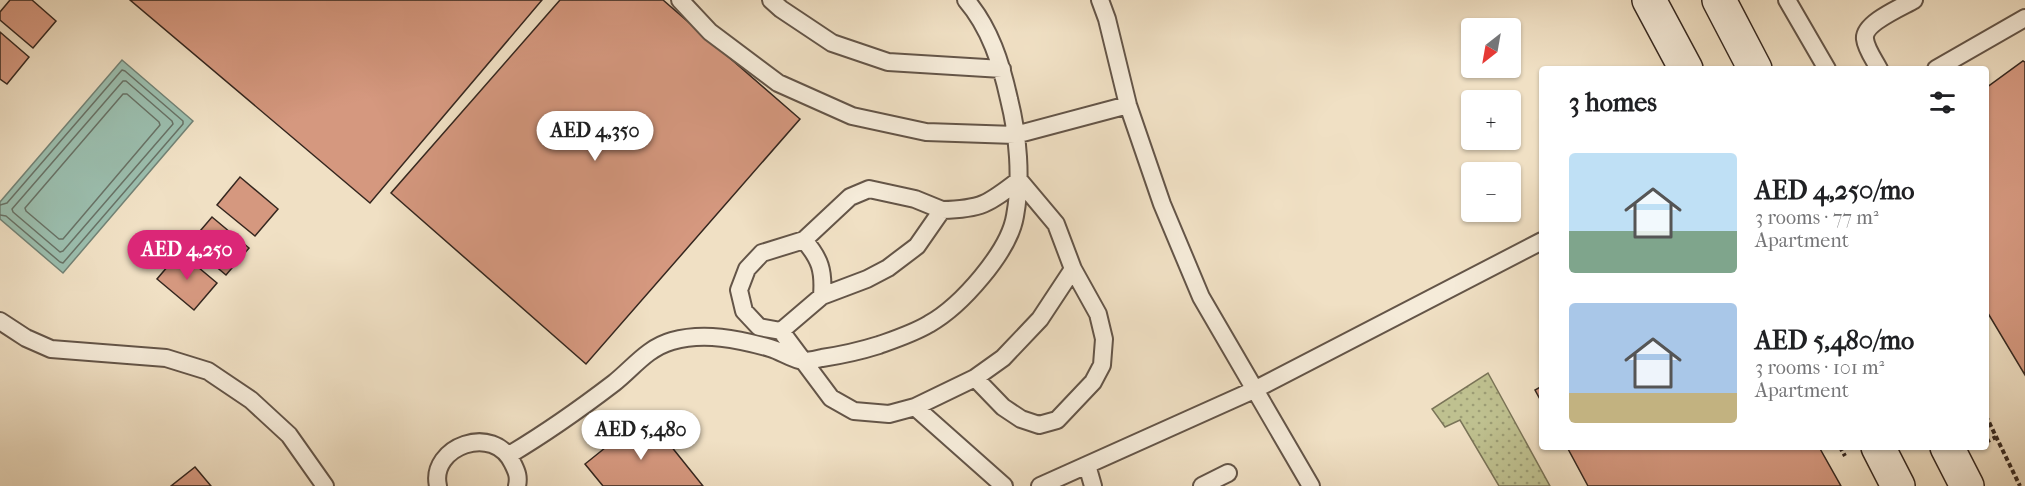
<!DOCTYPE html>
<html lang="en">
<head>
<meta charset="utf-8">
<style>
  body { margin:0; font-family:"IM FELL French Canon",serif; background:#f2f2f2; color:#202124; height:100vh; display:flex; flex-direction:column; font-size:22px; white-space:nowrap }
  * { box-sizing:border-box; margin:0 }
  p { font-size:20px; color:#757577 }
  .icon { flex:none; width:33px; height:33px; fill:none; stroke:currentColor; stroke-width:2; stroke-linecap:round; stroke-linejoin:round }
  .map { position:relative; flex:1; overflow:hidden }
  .sheet { position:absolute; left:1539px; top:66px; width:450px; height:384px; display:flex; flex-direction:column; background:#fff; border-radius:6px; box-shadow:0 2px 4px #0004 }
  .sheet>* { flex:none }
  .needle { width:39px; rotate:211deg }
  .controls { position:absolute; left:1461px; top:18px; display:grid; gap:12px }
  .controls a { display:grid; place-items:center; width:60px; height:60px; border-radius:6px; background:#fff; box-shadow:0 2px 4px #0004; font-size:30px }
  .price { position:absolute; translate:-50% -51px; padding:0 14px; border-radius:21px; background:#fff; color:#222; font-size:20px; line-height:39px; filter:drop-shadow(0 2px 3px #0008) }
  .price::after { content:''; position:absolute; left:50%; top:36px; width:18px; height:14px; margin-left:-9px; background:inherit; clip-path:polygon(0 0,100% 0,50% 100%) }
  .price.current { background:#db2777; color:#fff }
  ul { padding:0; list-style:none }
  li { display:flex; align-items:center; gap:18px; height:150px; padding:0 30px }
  li span { display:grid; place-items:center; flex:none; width:168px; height:120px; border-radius:6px; color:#555 }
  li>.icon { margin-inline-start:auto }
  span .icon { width:72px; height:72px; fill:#fffc; stroke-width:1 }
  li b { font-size:26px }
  h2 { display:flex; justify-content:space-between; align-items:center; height:72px; padding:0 30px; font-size:26px }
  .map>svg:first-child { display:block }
</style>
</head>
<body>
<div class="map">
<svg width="2025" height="486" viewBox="0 0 2025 486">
  <defs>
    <pattern id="grass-dots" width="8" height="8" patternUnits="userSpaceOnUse" patternTransform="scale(1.5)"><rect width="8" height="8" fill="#bfc190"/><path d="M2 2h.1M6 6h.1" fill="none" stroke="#9c9d75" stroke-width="1.8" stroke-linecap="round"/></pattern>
  </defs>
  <rect width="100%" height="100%" fill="#f0e0c4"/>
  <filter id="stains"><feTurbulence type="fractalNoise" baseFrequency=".00333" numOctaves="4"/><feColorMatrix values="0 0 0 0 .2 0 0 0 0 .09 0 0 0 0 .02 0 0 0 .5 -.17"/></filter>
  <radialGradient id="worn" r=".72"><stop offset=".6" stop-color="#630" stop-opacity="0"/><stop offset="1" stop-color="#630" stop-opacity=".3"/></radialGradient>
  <path fill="url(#grass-dots)" stroke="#7a7458" stroke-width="1.5" d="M1488,373l62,113h-51l-39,-66 -15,7 -13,-18z"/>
  <path fill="#9bbeae" stroke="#728275" stroke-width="1.5" d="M122,60l71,61 -130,152 -63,-54v-17z"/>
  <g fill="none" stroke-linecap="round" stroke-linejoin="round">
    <path stroke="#687266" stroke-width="1.5" d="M123,81h3l46,40 1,3 -110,127 -3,1 -47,-40 -1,-3z
      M123,94h4l32,28 1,3 -97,114h-4l-33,-28 -1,-3z
      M0,205l7,-2 115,-133 3,1 58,50v3l-120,139 -3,-1 -54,-46 -6,-1"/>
  </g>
  <path fill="#d5987f" stroke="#35271f" stroke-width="1.5" d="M10,0h22l24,21 -23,27 -33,-28v-8z
    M130,0h412l-172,203z
    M560,0h103l137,119 -214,245 -195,-171z
    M0,32l29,25 -22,27 -7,-5z
    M2023,61l2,1v313l-39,-65v-222z
    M240,177l38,32 -23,27 -38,-31z
    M212,217l37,31 -23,27 -37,-31z
    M180,252l37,31 -23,27 -37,-31z
    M1542,386v17l-7,-13z
    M646,415l57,71h-100l-18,-22z
    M1567,447h252l22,39h-253z
    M195,467l16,19h-40z"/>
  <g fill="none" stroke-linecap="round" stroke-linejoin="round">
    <g stroke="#645548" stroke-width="20">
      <path id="lane" d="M680,0l30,32 68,51 74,33 74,16 89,3 113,-30
        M771,0l10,9 51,34 56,19 114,7
        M1100,0l7,19 21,86 34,99 39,93 110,189
        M1787,0l40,69
        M1879,69c-4,-8 -13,-20 -14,-30 -2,-16 37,-32 49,-39
        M1936,69l89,-51
        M869,189l46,10 27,11 -25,36 -29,22 -21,11 -45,17 -41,35 -22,-4 -15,-16 -5,-21 8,-21 15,-16 42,-13 46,-43z
        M942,210c40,-1 46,-6 77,-30l37,44 17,45 25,45 6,25 -2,26 -9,17 -36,38 -18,5 -18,-6 -18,-12 -28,-29
        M804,240c16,19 20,30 18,56
        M0,321l26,17 25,11 115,9 42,13 43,29 38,35 36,51
        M781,331l50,67 23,13 35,3 26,-7 60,-29 28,-20 37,-39 33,-50
        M915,407l89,79
        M509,455c37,-22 71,-46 105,-72 19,-15 33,-35 58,-42 32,-9 66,-2 98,7 11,3 23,12 34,13 5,0 13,-2 18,-3 20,-3 38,-7 57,-13 17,-6 35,-12 50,-21 32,-18 80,-72 86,-108 7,-38 3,-81 -6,-117 -8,-36 -19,-71 -43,-99
        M1087,465l6,21
        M438,486c-9,-39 56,-64 75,-22 4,8 6,13 4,22
        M1040,486l214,-96 288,-149
        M1202,486l26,-13"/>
    </g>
    <g stroke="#35271f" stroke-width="36">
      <path id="secondary" d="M1649,0l37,69
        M1719,0l36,69
        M1878,447l20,39
        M1947,447l20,39"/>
    </g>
    <path stroke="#35271f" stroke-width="4" stroke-dasharray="4.5 3" stroke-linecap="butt" d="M1986,416l34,70
      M1986,442l10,-5
      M1840,447l5,9"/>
    <use href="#lane" stroke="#f5ebd9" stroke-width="16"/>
    <use href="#secondary" stroke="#f5ebd9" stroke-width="33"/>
  </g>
  <rect width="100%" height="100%" filter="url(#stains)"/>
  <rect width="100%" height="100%" fill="url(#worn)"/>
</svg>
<div class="controls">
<a><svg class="needle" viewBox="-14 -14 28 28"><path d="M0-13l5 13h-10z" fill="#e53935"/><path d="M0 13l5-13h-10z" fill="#757577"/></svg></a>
<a>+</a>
<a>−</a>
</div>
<b class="price" style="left:595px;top:162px">AED 4,350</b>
<b class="price current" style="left:187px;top:281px">AED 4,250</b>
<b class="price" style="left:641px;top:461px">AED 5,480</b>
<section class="sheet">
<h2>3 homes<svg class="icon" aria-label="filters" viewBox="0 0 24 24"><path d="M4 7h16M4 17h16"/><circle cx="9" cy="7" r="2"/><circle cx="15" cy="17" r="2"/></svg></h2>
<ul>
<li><span style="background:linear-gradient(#bfe0f5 65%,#7fa58c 0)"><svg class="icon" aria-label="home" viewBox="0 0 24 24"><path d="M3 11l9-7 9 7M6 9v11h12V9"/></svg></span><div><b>AED 4,250/mo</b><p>3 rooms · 77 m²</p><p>Apartment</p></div></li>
<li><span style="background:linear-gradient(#a9c7e8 75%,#c2b280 0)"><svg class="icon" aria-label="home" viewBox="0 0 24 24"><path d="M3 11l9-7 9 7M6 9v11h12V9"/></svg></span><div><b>AED 5,480/mo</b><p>3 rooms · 101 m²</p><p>Apartment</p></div></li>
</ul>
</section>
</div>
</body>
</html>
